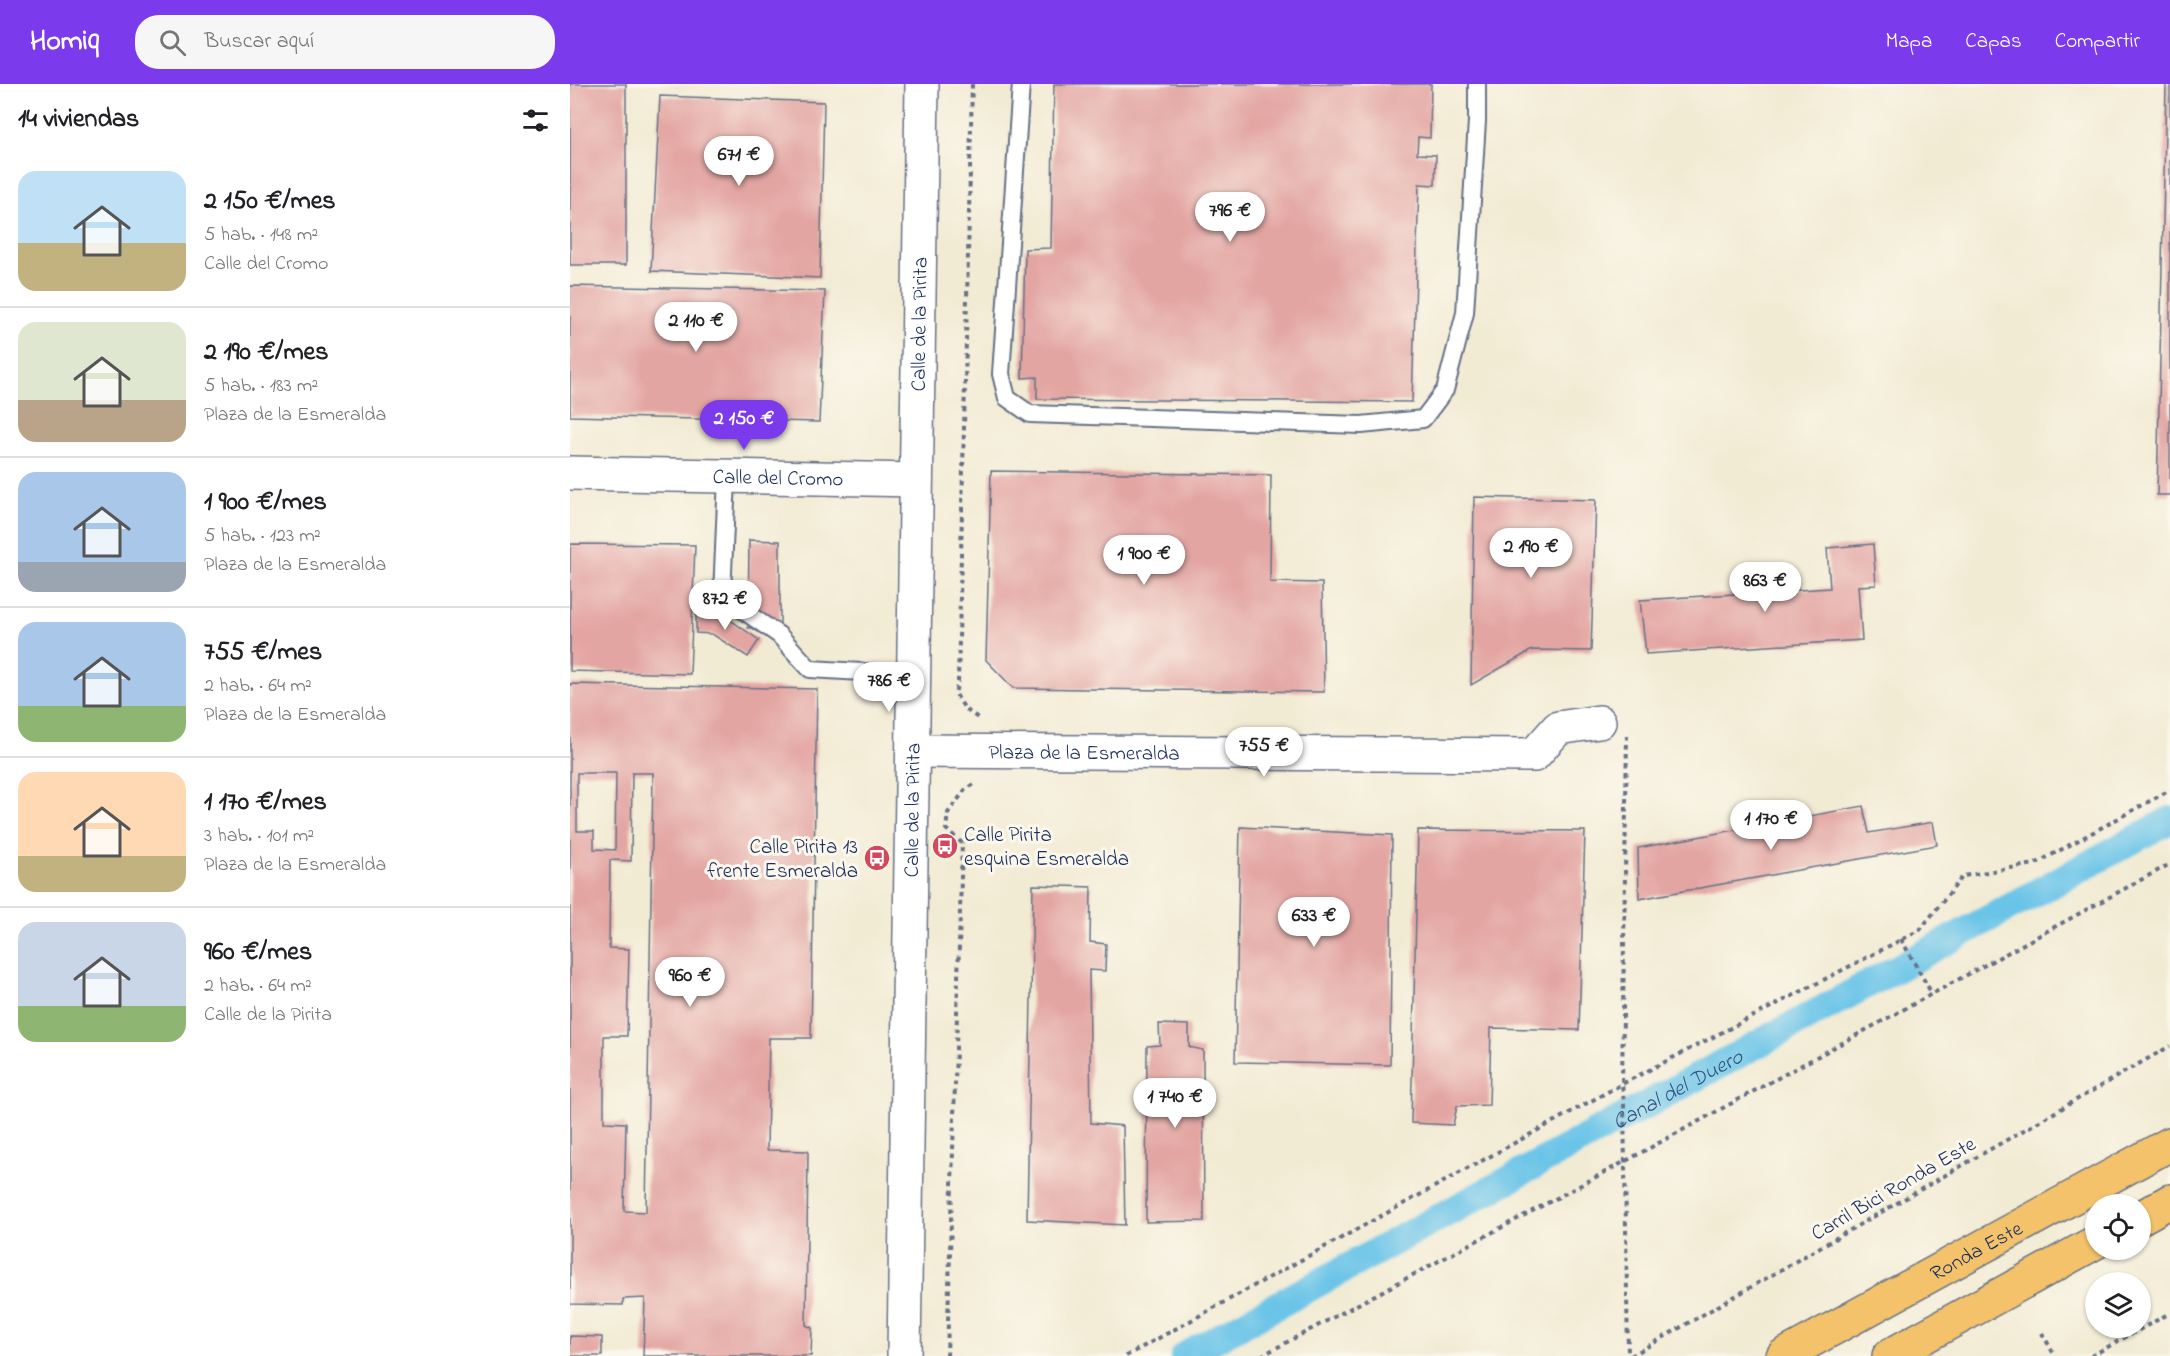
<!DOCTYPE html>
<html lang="es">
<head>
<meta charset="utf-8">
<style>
  body { margin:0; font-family:"Indie Flower",sans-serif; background:#f6f6f6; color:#202124; height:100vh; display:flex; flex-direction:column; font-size:22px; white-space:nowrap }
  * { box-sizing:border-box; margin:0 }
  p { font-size:20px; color:#757577 }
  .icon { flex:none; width:33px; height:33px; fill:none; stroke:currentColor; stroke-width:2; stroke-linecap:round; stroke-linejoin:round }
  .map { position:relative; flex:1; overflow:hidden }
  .details { display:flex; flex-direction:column; background:#fff; width:570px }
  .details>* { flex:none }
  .buttons { position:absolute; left:1515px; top:1110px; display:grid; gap:12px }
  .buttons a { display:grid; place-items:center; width:66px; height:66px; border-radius:50%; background:#fff; box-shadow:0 2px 4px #0004; font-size:30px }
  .price { position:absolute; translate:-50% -51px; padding:0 14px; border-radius:21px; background:#fff; color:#222; font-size:20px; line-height:39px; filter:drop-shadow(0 2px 3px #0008) }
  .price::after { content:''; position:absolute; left:50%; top:36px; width:18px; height:14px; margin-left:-9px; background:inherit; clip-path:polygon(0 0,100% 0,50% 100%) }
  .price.on { background:#7c3aed; color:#fff }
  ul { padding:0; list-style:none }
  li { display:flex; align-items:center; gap:18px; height:150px; padding:0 18px }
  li+li { border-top:2px solid #e0e0e0 }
  li span { display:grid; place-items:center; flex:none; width:168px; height:120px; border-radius:18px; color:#555 }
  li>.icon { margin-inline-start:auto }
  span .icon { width:72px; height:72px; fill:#fffc; stroke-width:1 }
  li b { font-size:26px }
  h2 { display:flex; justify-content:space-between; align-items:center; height:72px; padding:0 18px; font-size:26px }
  header { display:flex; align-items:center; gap:36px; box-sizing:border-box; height:84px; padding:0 30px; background:#7c3aed; color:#fff }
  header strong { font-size:28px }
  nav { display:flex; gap:33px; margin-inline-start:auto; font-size:21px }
  .search { width:420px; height:54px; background:#f6f6f6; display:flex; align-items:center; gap:15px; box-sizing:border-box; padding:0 21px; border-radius:24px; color:#757577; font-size:22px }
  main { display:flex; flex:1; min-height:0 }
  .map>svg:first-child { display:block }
</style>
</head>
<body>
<header>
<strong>Homiq</strong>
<div class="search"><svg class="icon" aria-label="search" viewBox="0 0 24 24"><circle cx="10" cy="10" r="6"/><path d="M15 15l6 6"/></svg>Buscar aquí</div>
<nav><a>Mapa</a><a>Capas</a><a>Compartir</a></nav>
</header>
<main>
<section class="details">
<h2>14 viviendas<svg class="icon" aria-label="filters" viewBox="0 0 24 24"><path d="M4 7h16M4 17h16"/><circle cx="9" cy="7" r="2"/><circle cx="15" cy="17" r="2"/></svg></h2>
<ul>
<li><span style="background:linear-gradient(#bfe0f5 60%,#c2b280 0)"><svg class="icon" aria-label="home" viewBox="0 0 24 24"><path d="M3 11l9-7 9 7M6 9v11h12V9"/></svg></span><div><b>2 150 €/mes</b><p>5 hab. · 148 m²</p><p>Calle del Cromo</p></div></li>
<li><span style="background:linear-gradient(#dfe7d0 65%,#b9a48a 0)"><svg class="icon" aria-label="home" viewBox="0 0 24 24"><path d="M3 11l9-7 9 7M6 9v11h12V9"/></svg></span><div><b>2 190 €/mes</b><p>5 hab. · 183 m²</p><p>Plaza de la Esmeralda</p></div></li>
<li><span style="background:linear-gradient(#a9c7e8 75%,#9aa5b1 0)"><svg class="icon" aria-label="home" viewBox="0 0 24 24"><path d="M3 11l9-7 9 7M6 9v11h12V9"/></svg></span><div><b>1 900 €/mes</b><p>5 hab. · 123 m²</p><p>Plaza de la Esmeralda</p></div></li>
<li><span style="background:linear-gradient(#a9c7e8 70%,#8fb573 0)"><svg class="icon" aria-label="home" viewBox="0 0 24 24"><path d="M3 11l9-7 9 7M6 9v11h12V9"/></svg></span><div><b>755 €/mes</b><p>2 hab. · 64 m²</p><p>Plaza de la Esmeralda</p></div></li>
<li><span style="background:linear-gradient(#ffd9b3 70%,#c2b280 0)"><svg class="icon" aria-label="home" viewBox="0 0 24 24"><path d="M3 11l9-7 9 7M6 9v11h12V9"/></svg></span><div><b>1 170 €/mes</b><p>3 hab. · 101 m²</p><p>Plaza de la Esmeralda</p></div></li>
<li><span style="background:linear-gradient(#c9d6e8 70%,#8fb573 0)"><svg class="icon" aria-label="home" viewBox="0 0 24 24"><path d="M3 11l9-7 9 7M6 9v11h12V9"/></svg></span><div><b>960 €/mes</b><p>2 hab. · 64 m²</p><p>Calle de la Pirita</p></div></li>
</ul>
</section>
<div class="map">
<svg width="1600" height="1272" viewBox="0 0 1600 1272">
  <rect width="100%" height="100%" fill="#fbf7ec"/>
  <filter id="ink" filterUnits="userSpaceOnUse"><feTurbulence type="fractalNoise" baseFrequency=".0167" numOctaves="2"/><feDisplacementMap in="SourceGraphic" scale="12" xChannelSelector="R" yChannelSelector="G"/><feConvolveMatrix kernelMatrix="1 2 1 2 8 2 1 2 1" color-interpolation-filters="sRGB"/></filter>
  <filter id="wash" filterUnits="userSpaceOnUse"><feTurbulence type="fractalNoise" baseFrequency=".008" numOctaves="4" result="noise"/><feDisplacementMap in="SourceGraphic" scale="24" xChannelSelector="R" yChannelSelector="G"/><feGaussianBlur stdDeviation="1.35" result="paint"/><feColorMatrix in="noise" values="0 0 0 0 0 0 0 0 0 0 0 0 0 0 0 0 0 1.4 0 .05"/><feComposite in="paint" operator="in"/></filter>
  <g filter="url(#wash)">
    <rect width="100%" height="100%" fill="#f2ebd4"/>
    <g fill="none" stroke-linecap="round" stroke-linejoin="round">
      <path stroke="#6ac4e8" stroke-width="28" id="s1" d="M614,1272l986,-536"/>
    </g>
    <g id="blocks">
      <path fill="#e3a5a2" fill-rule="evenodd" d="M0,0h56v181h-56z
        M484,0h377l-1,54 -12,-1 -1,17 19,1 -1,30 -16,-1 -7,218 -375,-3v-22l-15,1 3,-129 26,-1z
        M1596,0h4v411h-13z
        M90,12l164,6 -4,176 -169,-7z
        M0,202l255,5 -6,131 -249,-6z
        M421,387l280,4 -1,107 52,1 2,109 -311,-4 -27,-28z
        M904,413l122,3 -5,151 -59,-1 -61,35z
        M179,456l31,1v87h-32z
        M0,460l125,1 -5,129 -120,-3z
        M1303,460l3,41 -18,1 4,54 -216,14 -6,-54 190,-12 -3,-40z
        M126,525l23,3 40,28 -11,17 -36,-23 -16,-1z
        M0,600l247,5 -6,349h-42l-2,112 41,1 -2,174 6,3 -1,28h-168l2,-58 -22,1v6l-53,-1zM7,689h39l-1,77 -21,-1v-18h-17zM62,689h21l-7,439 -22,-1 2,-88 -22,-1v-86h23l2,-87 -20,-1 1,-88 21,1z
        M1293,722l6,27 64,-11 4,23 -298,54 -1,-51z
        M670,743l152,8 -2,230 -155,-3z
        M848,746l167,1 -6,199 -88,-2 -2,77 -32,1 -4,19 -42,-2z
        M463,801l58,2 -1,55 16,2 -1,27 -16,-1 2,153 32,3 2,99 -98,-5z
        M589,940l30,1v22l14,3 1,171 -58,1 1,-176 13,-1z
        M0,1252l32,1v19h-32z"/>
    </g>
  </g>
  <g filter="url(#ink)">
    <use href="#blocks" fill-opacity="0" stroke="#667187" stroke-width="1.5"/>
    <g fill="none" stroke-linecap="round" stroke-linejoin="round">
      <g stroke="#667187" stroke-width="20">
        <path id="service" d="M451,0l-20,290 6,24 23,16 331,11 62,-6 22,-29 20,-77 12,-192v-37
          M157,393l-5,119 57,39 31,34 104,6"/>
      </g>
      <g stroke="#667187" stroke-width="36">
        <g id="minor">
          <path id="s2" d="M0,389l346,7"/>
          <path id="s3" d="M344,667l620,4 24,-27 41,-6"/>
        </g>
      </g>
      <g stroke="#667187" stroke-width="36">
        <g id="tertiary">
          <path id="s4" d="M334,1272l18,-1272"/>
        </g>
      </g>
      <g stroke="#667187" stroke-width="36">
        <g id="trunk">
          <path d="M1570,1134l30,-17"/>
          <path id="s5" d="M1213,1272l387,-212"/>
          <path d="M1319,1272l207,-114"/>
        </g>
      </g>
      <path stroke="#667187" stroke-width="4" stroke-dasharray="4.5 4.5" stroke-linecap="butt" d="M402,0l-14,598 -3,11 10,16 16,11
        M1057,651l-5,349 2,19 4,253
        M1331,855l31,55
        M1472,1249l13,23
        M377,1272l15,-513 -16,-14 2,-16 17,-23 11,-7
        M556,1272l496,-272 298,-154 43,-54 72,-12 135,-74
        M691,1272l363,-194 546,-298
        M1061,1272l539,-310
        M1521,1272l79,-43"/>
      <use href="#service" stroke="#fff" stroke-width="16"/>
      <use href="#minor" stroke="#fff" stroke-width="33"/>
      <use href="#tertiary" stroke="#fff" stroke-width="33"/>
      <use href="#trunk" stroke="#f3c26a" stroke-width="33"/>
    </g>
  </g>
  <defs>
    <g id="bus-disc" transform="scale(1.35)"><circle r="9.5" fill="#d1495b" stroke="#fbf7ec"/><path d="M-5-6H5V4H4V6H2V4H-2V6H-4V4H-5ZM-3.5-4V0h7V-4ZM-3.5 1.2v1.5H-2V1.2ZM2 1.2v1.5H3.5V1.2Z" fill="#fff"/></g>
  </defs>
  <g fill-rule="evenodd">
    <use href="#bus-disc" x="375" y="762"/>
    <use href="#bus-disc" x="307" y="774"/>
  </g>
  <g text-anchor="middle" stroke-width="6" stroke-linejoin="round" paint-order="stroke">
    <g font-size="21" fill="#1b2f5e" stroke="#fbf7ec">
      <text dy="7" stroke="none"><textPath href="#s4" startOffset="1032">Calle de la Pirita</textPath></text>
      <text dy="7" stroke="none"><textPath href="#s2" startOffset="208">Calle del Cromo</textPath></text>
      <text dy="7" stroke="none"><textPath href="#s3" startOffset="170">Plaza de la Esmeralda</textPath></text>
      <text dy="7" stroke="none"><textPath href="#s4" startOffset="546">Calle de la Pirita</textPath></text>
      <text transform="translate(1323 1104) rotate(-30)" y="7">Carril Bici Ronda Este</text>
      <text dy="7" stroke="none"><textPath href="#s5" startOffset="220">Ronda Este</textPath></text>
    </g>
    <g font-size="21" fill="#1b2f5e" stroke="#fbf7ec" text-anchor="start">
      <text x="394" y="757">Calle Pirita<tspan x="394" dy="24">esquina Esmeralda</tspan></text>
      <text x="288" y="769" text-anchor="end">Calle Pirita 13<tspan x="288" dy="24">frente Esmeralda</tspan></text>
    </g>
    <g font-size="22" font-style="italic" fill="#2f5480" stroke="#fbf7ec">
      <text dy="8" stroke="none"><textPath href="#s1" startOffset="561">Canal del Duero</textPath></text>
    </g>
  </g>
</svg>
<div class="buttons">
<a><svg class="icon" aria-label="locate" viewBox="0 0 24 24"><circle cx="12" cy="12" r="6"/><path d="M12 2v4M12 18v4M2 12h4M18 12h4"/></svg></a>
<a><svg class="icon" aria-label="layers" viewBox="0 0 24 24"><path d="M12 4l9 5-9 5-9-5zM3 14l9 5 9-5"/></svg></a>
</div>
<b class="price" style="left:169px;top:103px">671 €</b>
<b class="price" style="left:660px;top:159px">796 €</b>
<b class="price" style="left:126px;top:269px">2 110 €</b>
<b class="price on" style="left:174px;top:367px">2 150 €</b>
<b class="price" style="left:961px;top:495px">2 190 €</b>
<b class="price" style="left:574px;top:502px">1 900 €</b>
<b class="price" style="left:1195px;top:529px">863 €</b>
<b class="price" style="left:155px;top:547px">872 €</b>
<b class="price" style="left:319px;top:629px">786 €</b>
<b class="price" style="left:694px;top:694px">755 €</b>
<b class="price" style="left:1201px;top:767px">1 170 €</b>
<b class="price" style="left:744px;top:864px">633 €</b>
<b class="price" style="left:120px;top:924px">960 €</b>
<b class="price" style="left:605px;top:1045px">1 740 €</b>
</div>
</main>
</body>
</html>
